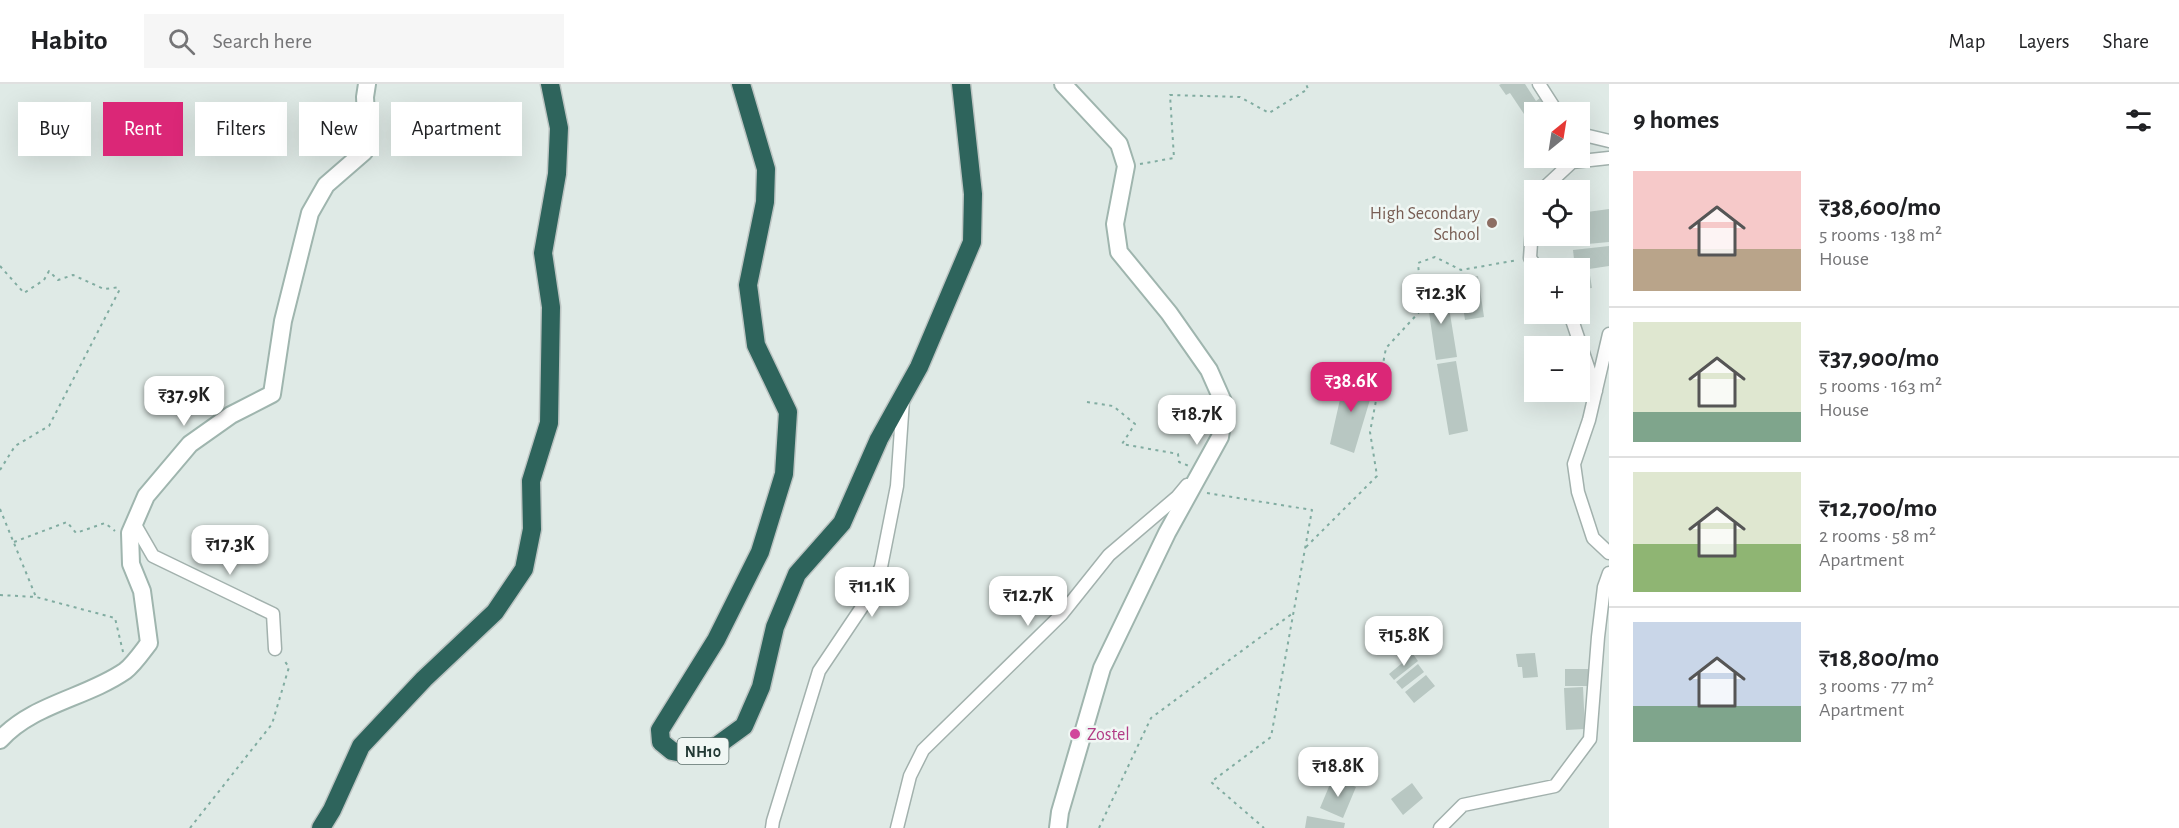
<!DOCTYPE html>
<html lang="en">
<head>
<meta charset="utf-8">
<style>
  body { margin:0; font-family:"Alegreya Sans",sans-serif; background:#f6f6f6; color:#202124; height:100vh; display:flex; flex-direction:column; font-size:22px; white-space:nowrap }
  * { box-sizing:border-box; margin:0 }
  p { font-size:20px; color:#757577 }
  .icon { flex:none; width:33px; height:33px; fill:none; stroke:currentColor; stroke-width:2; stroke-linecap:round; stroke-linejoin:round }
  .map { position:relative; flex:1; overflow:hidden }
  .drawer { display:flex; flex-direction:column; background:#fff; width:570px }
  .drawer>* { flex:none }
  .hud { position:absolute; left:18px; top:18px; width:570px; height:54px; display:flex; gap:12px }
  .needle { width:39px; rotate:30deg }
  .buttons { position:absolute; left:1524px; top:18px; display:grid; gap:12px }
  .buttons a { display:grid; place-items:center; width:66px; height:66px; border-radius:0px; background:#fff; box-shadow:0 6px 24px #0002; font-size:30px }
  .price { position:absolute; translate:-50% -51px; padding:0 14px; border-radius:12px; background:#fff; color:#222; font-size:20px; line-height:39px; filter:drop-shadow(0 2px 3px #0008) }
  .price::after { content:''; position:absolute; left:50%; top:36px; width:18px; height:14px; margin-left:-9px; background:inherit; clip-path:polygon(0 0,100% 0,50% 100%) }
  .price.active { background:#db2777; color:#fff }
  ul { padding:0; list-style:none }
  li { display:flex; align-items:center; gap:18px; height:150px; padding:0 24px }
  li+li { border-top:2px solid #e0e0e0 }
  li span { display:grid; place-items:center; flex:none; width:168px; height:120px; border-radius:0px; color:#555 }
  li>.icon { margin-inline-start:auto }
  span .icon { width:72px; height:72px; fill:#fffc; stroke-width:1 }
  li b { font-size:26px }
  h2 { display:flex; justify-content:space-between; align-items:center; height:72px; padding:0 24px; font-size:26px }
  .chip { padding:0 21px; border-radius:0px; background:#fff; box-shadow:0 6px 24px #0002; font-size:21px; line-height:54px }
  .chip.active { background:#db2777; color:#fff }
  header { display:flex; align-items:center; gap:36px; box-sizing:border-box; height:84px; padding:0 30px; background:#fff; border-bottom:2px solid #e0e0e0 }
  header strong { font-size:28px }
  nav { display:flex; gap:33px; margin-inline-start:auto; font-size:21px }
  .search { width:420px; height:54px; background:#f6f6f6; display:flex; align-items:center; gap:15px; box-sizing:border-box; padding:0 21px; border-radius:0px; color:#757577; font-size:22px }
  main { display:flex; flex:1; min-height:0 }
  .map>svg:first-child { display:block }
</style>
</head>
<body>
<header>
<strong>Habito</strong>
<div class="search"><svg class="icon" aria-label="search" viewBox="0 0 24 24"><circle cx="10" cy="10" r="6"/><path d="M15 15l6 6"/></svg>Search here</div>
<nav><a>Map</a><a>Layers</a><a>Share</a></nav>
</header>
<main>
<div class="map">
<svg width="1609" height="744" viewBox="0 0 1609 744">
  <rect width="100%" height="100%" fill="#dfeae6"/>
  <path fill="#b8c7c2" d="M1501,0h24l11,17 4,-3 8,12 -3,2h-11v17l-24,-36 -4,2 -7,-10z
    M1609,125v33l-32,3 -1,-9h4v-23z
    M1609,162v20l-20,3 3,19 -12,1v-21h-5l-2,-18z
    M1478,192l6,41 -19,3 -6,-41z
    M1446,205l11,68 -21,3 -10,-68z
    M1456,277l12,70 -19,4 -12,-71z
    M1345,293l30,6 -21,70 -24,-9z
    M1535,569l3,24 -15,1 -1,-11h-4l-2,-13z
    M1413,570l5,7 -24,19 -5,-6z
    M1418,580l6,8 -22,17 -6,-7z
    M1565,585h24v17h-24z
    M1426,591l9,11 -21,17 -9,-11z
    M1583,603l2,42 -19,1 -2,-42z
    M1333,693l23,10 -13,31 -23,-10z
    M1412,699l11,15 -20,17 -12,-16z
    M1307,732l38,7 -1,5h-39z"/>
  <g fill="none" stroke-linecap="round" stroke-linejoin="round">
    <g stroke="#a2b1ad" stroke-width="15">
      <path id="street" d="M1539,0l18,28
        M1580,50l29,7
        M1542,106l30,-28 37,-4
        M1534,113l-4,61 7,10
        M1570,230l26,77
        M1609,250l-20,86 -15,44 4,28 15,46 16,15
        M134,439l19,33 120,58 2,35
        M772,744l1,-7 46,-150 43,-64 19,-40 16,-81 6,-86
        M897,744l13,-52 13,-26 138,-135 48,-60 68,-58 10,-12
        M1440,744l23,-23 92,-19 35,-47 8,-102 6,-50 5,-14"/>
    </g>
    <g stroke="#9fb5ae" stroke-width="20">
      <path id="secondary" d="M0,656c32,-36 86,-42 125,-69 9,-7 17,-19 24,-28l-7,-52 -11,-27 -1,-31 16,-37 44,-52 41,-29 41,-21 11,-73 27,-108 16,-28 38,-33 3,-17 -2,-38 2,-13
        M1058,744l2,-16 42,-144 65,-135 53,-96 5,-31 -16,-36 -40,-57 -50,-61 -4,-28 11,-58 -7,-22 -56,-60"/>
    </g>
    <g stroke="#bcc4c2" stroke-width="21">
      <path id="highway" d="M741,0l25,85 -1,33 -17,83 8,60 32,67 -4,62 -24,78 -44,88 -56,90 1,12 11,9 5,1 34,-2 33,-24 17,-39 14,-60 22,-53 45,-51 37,-84 40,-72 53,-125 1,-48 -12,-110
        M321,744l11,-18 29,-64 63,-67 71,-67 29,-43 8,-40 -1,-48 18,-58 2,-116 -8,-54 14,-79 2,-46 -9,-44"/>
    </g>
    <path stroke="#81aca1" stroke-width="2" stroke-dasharray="3 4.5" stroke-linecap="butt" d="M1140,80l34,-6 -4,-63 70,2 29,16 39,-24 -2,-5
      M0,182l24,27 20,-13 5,-9 9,9 15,-5 31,14 17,-2
      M1087,318l26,4 22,18 -13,20 56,10 1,8 10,4
      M0,386l15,-24 34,-20 72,-139
      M1207,409l105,17 -41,227 -60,45 53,46
      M0,425l36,88
      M14,458l53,-20 9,11 29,-10 10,8
      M1306,463l71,-71 -7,-44 16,-84 36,-39 -4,-46 17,-6 26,13 57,-10
      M0,511l36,2 79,21 8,34
      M190,744l82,-104 17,-57 -6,-8
      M1099,744l52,-110 142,-105"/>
    <use href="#street" stroke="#fff" stroke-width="12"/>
    <use href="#secondary" stroke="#fff" stroke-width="16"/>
    <use href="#highway" stroke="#2e645c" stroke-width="18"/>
  </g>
  <circle fill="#8d6e63" stroke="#f0f7f4" stroke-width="2" cx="1492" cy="139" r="6"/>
  <circle fill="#d1479c" stroke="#f0f7f4" stroke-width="2" cx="1075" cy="650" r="6"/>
  <g text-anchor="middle" stroke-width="5" stroke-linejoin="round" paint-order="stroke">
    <rect fill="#f0f7f4" stroke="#5f726e" stroke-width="1.5" x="677.5" y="654" width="51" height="26" rx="4.5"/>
    <g font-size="16" font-weight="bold" fill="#213934">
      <text x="703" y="673">NH10</text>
    </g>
    <g font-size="18" fill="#785e54" stroke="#f0f7f4" text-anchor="end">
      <text x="1480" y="135">High Secondary<tspan x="1480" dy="21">School</tspan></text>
    </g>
    <g font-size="18" fill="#b23c85" stroke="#f0f7f4" text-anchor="start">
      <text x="1087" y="656">Zostel</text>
    </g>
  </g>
</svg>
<div class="buttons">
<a><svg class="needle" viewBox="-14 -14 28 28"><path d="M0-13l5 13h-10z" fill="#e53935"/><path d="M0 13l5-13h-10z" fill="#757577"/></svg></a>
<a><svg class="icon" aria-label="locate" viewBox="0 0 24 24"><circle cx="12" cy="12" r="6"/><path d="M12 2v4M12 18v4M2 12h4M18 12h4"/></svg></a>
<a>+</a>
<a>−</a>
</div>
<b class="price" style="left:1441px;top:241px">₹12.3K</b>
<b class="price active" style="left:1351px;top:329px">₹38.6K</b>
<b class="price" style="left:184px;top:343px">₹37.9K</b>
<b class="price" style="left:1197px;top:362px">₹18.7K</b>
<b class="price" style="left:230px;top:492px">₹17.3K</b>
<b class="price" style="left:872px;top:534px">₹11.1K</b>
<b class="price" style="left:1028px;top:543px">₹12.7K</b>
<b class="price" style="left:1404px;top:583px">₹15.8K</b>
<b class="price" style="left:1338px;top:714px">₹18.8K</b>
<div class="hud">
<a class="chip">Buy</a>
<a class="chip active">Rent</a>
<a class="chip">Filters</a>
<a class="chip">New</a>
<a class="chip">Apartment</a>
</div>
</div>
<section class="drawer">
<h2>9 homes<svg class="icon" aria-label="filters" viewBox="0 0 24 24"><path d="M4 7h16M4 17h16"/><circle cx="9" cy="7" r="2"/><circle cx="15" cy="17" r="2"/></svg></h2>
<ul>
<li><span style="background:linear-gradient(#f6c9c9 65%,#b9a48a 0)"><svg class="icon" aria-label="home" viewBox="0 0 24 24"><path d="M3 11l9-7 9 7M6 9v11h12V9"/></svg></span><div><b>₹38,600/mo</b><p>5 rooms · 138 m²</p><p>House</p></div></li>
<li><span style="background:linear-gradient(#dfe7d0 75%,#7fa58c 0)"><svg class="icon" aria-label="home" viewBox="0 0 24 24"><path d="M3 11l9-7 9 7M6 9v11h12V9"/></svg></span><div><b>₹37,900/mo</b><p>5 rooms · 163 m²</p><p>House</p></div></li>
<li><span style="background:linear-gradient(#dfe7d0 60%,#8fb573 0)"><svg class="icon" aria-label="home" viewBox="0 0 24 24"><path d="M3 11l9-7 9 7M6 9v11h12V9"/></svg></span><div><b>₹12,700/mo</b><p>2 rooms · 58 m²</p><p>Apartment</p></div></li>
<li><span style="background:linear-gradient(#c9d6e8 70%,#7fa58c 0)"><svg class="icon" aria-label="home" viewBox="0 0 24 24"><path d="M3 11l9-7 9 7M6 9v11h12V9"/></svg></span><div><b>₹18,800/mo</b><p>3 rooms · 77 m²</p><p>Apartment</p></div></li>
</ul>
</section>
</main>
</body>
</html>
